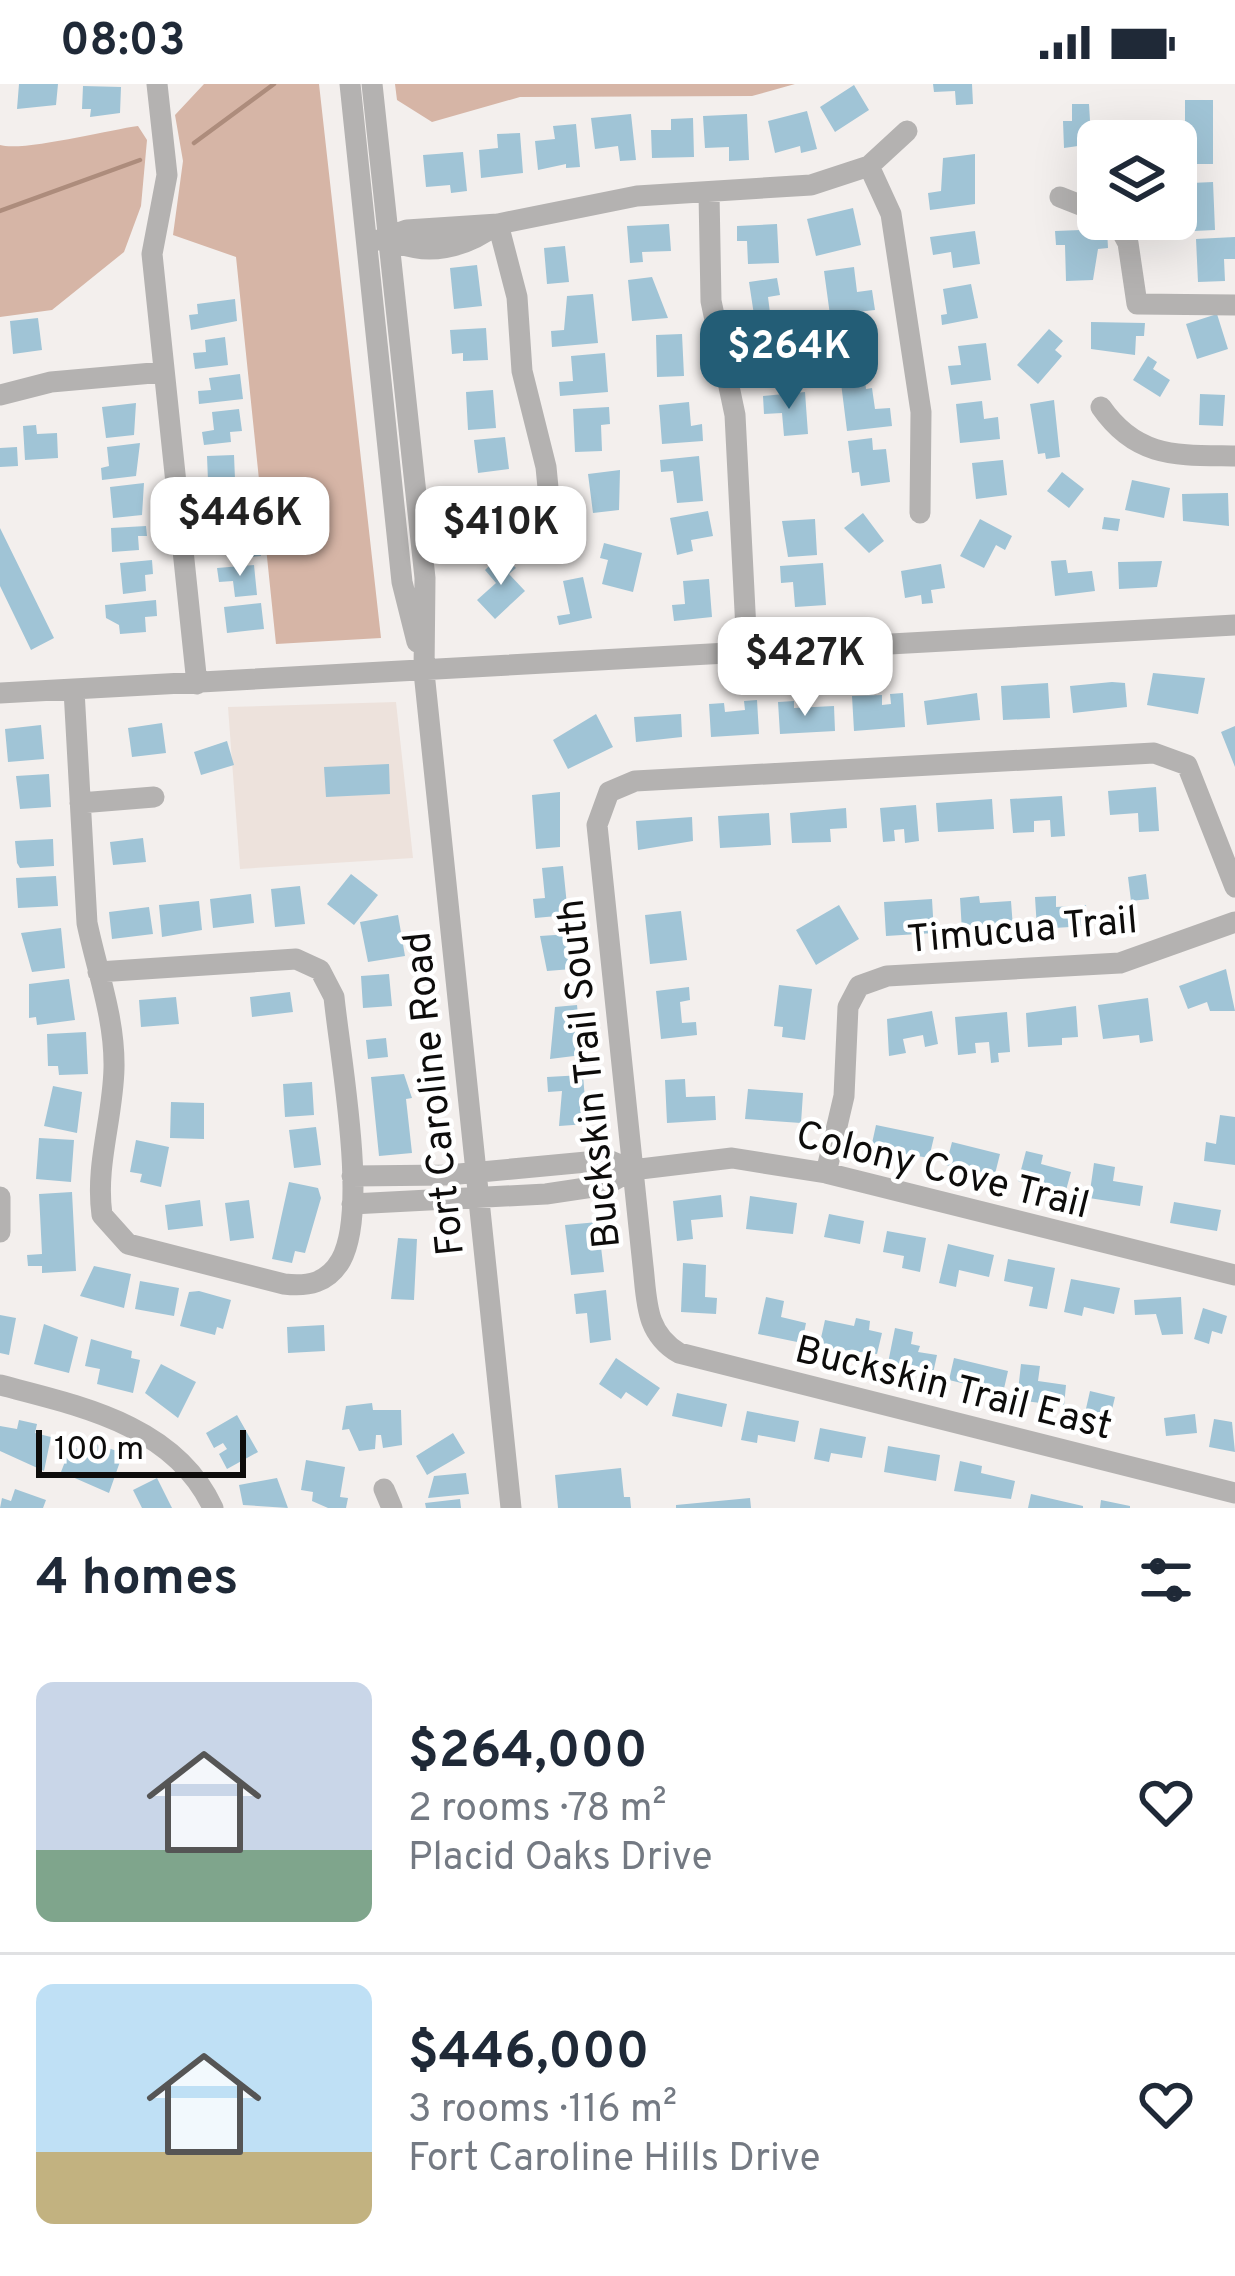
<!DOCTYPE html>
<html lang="en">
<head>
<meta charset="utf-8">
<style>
  body { margin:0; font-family:Overpass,sans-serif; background:#f2f2f3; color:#1f2937; height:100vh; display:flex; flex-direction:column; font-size:45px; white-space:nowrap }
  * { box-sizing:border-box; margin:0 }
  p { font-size:39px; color:#747a83 }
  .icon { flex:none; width:66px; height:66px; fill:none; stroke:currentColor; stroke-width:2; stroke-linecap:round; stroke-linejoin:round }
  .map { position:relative; height:1424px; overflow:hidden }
  .panel { display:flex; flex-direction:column; background:#fff; flex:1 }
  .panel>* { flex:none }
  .fabs { position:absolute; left:1077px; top:36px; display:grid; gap:24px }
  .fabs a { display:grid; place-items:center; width:120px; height:120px; border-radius:18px; background:#fff; box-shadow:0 12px 48px #0002; font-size:60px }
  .scale { position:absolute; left:36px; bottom:30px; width:210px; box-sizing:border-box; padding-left:12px; border:6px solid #0d0c0b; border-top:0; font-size:33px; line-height:42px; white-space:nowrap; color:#0d0c0b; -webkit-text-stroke:9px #fff; paint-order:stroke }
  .price { position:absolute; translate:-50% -102px; padding:0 27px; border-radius:24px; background:#fff; color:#222; font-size:39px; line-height:78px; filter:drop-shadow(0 3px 6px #0008) }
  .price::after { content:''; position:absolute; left:50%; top:72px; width:36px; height:27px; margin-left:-18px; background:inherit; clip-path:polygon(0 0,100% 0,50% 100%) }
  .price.on { background:#235d76; color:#fff }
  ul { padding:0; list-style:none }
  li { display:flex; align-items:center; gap:36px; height:300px; padding:0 36px }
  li+li { border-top:3px solid #e0e1e3 }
  li span { display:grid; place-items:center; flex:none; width:336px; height:240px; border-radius:18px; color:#555 }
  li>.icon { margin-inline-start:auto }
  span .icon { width:144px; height:144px; fill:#fffc; stroke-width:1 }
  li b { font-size:51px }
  h2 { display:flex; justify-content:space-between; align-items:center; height:144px; padding:0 36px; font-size:51px }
  .status { display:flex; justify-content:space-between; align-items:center; height:84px; padding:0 60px; background:#fff; direction:ltr }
  .status svg { height:33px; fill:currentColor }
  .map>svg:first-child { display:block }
</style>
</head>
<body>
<div class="status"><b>08:03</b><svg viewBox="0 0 49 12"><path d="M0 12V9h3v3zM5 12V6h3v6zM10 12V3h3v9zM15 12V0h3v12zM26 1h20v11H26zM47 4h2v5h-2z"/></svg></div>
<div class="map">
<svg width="1235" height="1424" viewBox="0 0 1235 1424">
  <rect width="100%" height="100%" fill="#f3efed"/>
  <path fill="#ede2dc" d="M396,618l17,156 -173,11 -12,-162z"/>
  <path fill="#d6b5a6" d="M204,0h115l62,554 -105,6 -40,-387 -63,-22 10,-74 -8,-46z
    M395,0h400l-43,12 -232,1 -88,25 -35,-22z
    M138,42l9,14 -6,66 -17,46 -72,58 -52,7v-172c22,7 108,-15 138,-19z"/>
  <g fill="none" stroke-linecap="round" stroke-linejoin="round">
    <path stroke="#ad8c7c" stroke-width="4.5" d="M194,59l80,-59
      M0,127l140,-51"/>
  </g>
  <path fill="#a0c4d6" d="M19,0h39l-2,21 -39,4z
    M933,0h39l1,20 -17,1 -1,-14 -21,1z
    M854,1l15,25 -34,22 -15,-25z
    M83,2l38,1 -1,26 -30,4 1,-8h-9z
    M1185,16h28v64h-22l-6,-7z
    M1072,20h17l1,17h23v20l-49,7 -1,-27h9z
    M807,27l10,38 -16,4 -1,-7 -25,7 -7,-32z
    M631,30l5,46 -16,1 -2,-15 -23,3 -4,-31z
    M747,30l2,46 -20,1v-14l-24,1 -2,-32z
    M693,34l1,39 -42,1 -1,-28h20v-11z
    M576,40l4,43 -14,1v-4l-28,6 -3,-29 20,-2 -2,-13z
    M520,49l3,40 -42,5 -2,-28 19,-2 -1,-14z
    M463,68l4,39 -16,2 -1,-8 -24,2 -3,-32z
    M975,70v50l-45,6 -2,-17 13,-2 2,-33z
    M1213,98l2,48 -21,1 -3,-48z
    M853,124l8,37 -45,11 -9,-37z
    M669,140l2,27 -29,1 1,10 -13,1 -3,-37z
    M777,140l2,39 -31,1 -1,-23h-10v-15z
    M1107,145l1,19 -10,1 -5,31 -27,1 -1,-36h-9l-1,-14z
    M975,147l5,33 -27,4 -2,-16 -18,3 -3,-18z
    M1235,153v22h-11l1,22 -27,1 -2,-43z
    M565,162l4,36 -22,2 -3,-36z
    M477,181l5,41 -28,3 -4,-41z
    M854,183l3,25 15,-2 3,20 -45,5 -6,-44z
    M652,193l16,41 -36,3 -4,-41z
    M777,194l3,17 -12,2 2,16 -16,2 -5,-33z
    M971,200l7,34 -36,7 -1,-10 6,-1 -4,-25z
    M593,210l5,49 -46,4 -1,-16 13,-1 3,-34z
    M235,215l2,22 -46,9 -2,-15 9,-1 -1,-10z
    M1217,230l11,35 -31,10 -11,-35z
    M38,234l4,32 -29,4 -3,-33z
    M868,236l4,38 -27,3 -4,-38z
    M1091,238l54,1 -1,13h-8l-1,19 -44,-6z
    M486,244l2,32 -25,1v-8l-11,1 -2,-24z
    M1049,245l14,12 -8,9 7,6 -24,28 -21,-19z
    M682,250l2,42 -27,1 -1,-42z
    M225,253l3,28 -33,4 -2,-16 13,-1 -1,-12z
    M792,253l4,35 -38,5 -1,-10 12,-1 -3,-26z
    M986,259l5,37 -40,5 -3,-19 13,-1 -3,-19z
    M605,269l3,39 -48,4 -1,-14 14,-1 -2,-25z
    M1148,272l9,6 -4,7 17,11 -10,17 -27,-17z
    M240,290l3,25 -44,5 -1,-13 13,-1 -2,-12z
    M865,296l1,9 6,-1 3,21 15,-1 2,18 -45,5 -6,-48z
    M493,306l3,38 -28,2 -2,-38z
    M805,308l3,42 -24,2 -2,-23 -18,1 -1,-18z
    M1200,310l25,1 -2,31 -24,-1z
    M1054,316l6,57 -14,2 -1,-6 -7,1 -8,-50z
    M982,317l2,18 14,-2 2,22 -40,4 -4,-39z
    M689,318l2,24 11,-2 1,17 -41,3 -3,-39z
    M136,319l-2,32 -28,3 -4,-31z
    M609,323l1,17 -9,1 1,26 -27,1 -2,-43z
    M239,325l3,22 -12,1 1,10 -27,3 -2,-13 12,-2 -2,-18z
    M36,341l1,9 20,-1 1,25 -33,2 -2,-34z
    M505,353l4,32 -31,4 -4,-33z
    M872,354l1,12 13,-1 4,33 -29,4 -2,-14 -7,1 -4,-32z
    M140,359l-4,33 -34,4 -1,-12 8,-2 -2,-19z
    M17,363l1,19 -18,1v-19z
    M234,371l1,24 -27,2 -1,-25z
    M699,372l4,45 -26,2 -4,-32 -12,1 -1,-12z
    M1003,376l4,35 -31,4 -4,-36z
    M620,386l-1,40 -26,3 -5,-39z
    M1062,388l22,17 -15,19 -22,-17z
    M1132,396l38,8 -6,30 -39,-8z
    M144,399l-2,32 -29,3 -3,-31z
    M242,403l4,31 -34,3 3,-31z
    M1228,409l1,33 -46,-5 -1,-27z
    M509,423l3,27 -37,4 -3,-27z
    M708,427l5,25 -22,4 2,11 -16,4 -7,-37z
    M863,429l21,28 -15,12 -25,-25z
    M1104,433l16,2 -2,12 -16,-2z
    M815,435l2,36 -29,2 -6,-36z
    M980,435l32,17 -7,14 -9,-5 -12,23 -24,-12z
    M258,441l3,31 -24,2 -1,-14 -23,2 -1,-16z
    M146,442l1,10h-9l1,14 -27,2 -1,-24z
    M0,444l54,110 -23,12 -31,-64z
    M604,459l38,10 -9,39 -31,-8 6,-24 -8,-2z
    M502,470l14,14 -7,6 16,17 -30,28 -18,-19 19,-17 -11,-13z
    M152,476l1,14 -8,1 1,16 -23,3 -3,-31z
    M1066,476l2,13 24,-2 3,20 -40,5 -4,-35z
    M1162,477l-5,26 -38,2 -1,-27z
    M823,479l3,42 -31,2 -2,-25 -12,1 -1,-17z
    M941,480l4,24 -14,2 2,13 -11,1 -1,-9 -16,3 -4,-27z
    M254,481l3,30 -22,2 -2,-16 -14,1 -2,-14z
    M583,493l9,41 -33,7 -2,-9 13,-2 -7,-33z
    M709,495l3,38 -38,4 -2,-16 13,-1 -2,-23z
    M156,516l1,16 -12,1 1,15 -26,2 -1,-9 -13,-7 -1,-13z
    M261,519l3,26 -37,4 -3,-26z
    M1153,589l52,5 -7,36 -51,-9z
    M1112,598l13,1 2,24 -54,6 -3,-27z
    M1048,599l2,35 -47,2 -2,-34z
    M903,609l2,34 -51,4 -2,-35 30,-1v10l9,-1 -1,-10z
    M977,609l3,27 -53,5 -3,-24z
    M757,616l2,34 -48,3 -2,-33 15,-1 1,9 20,-2 -1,-9z
    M794,617v7l40,-2 1,25 -55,3 -2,-32z
    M596,630l17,33 -45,22 -15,-29z
    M681,630l1,23 -46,5 -2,-25z
    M162,639l4,30 -34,4 -4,-29z
    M41,641l3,34 -36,3 -3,-33z
    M1235,642v41l-14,-35z
    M227,657l7,24 -33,10 -7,-23z
    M389,680l1,30 -64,3 -2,-30z
    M49,690l2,33 -31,2 -4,-33z
    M1156,703l3,44 -20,1 -1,-19 -28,2 -2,-24z
    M560,708v55l-24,2 -4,-54z
    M1062,712l3,40 -14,1 -1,-17 -16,1v11l-21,1 -3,-34z
    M992,715l2,30 -56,3 -2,-29z
    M916,721l3,36 -14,2 -1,-14 -10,1 1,11 -12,1 -3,-34z
    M846,724l1,20 -17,1 1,13 -39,1 -2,-30z
    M769,729l2,32 -51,3 -2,-32z
    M692,733l1,24 -55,9 -2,-29z
    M143,754l3,24 -33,3 -3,-23z
    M53,755l1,27 -34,2 -3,-5 -2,-22z
    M563,782l5,49 -33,3 -2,-19 12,-1 -3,-30z
    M351,790l27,21 -24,30 -27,-21z
    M1146,790l3,25 -18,2 -3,-24z
    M56,792l2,30 -40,2 -2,-30z
    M300,802l5,38 -30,3 -4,-38z
    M251,810l3,29 -41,5 -3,-29z
    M979,812l1,7 31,-2 2,27 -51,3 -2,-33z
    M1056,812v11l30,-2 1,21 -50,3 -2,-32z
    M932,815l2,34 -48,3 -2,-34z
    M199,817l3,29 -40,7 -3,-32z
    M839,821l20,34 -43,26 -20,-35z
    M149,823l4,27 -41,5 -3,-27z
    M681,827l6,49 -37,4 -5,-49z
    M398,831l7,41 -37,6 -8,-40z
    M61,844l4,40 -33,4 -11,-39z
    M570,850l2,35 -25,2 -7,-35z
    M1226,885l9,42h-25l-3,-9 -19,7 -9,-23z
    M389,890l3,32 -29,2 -2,-32z
    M69,895l6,41 -38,5 -1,-8 -7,1v-34z
    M779,901l33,4 -7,51 -23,-3 1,-10 -9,-1z
    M689,903l1,13 -10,2 2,21 14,-1 1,13 -36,4 -5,-48z
    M290,908l3,20 -41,5 -2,-20z
    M176,913l3,27 -38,3 -2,-27z
    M1148,914l5,43 -13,2 -1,-8 -36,4 -5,-34z
    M577,921l5,50 -32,4 5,-52z
    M1076,922l2,31 -16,1v7l-34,2 -2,-34z
    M932,927l6,33 -13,3 -2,-12 -20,4 3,14 -17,3 -2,-37z
    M1007,928l3,40 -12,1 1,9 -8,1 -2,-21 -14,1 1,10 -18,2 -3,-38z
    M86,948l2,42 -29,1 -1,-9h-10l-1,-32z
    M386,954l2,19 -20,2 -2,-19z
    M404,990l8,24 -6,1 6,54 -33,3 -8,-79z
    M583,991l4,49 -28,2 3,-35 -14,1 -1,-15z
    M685,995l1,18 29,-1 1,24 -49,3 -2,-43z
    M312,998l2,33 -29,2 -2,-33z
    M53,1002l29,6 -5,41 -33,-7z
    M748,1005l55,4 -2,30 -56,-4z
    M171,1018l33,1v36l-34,-1z
    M1220,1031l15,2v48l-31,-4 2,-19 10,2z
    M876,1041l58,12 -5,21 -58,-10z
    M316,1043l5,38 -27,3 -5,-38z
    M39,1054l35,2 -3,42 -35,-3z
    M136,1056l33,7 -8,40 -21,-5 2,-8 -12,-2z
    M952,1058l48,12 -6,24 -48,-13z
    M1026,1067l17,4 -2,9 30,8 -6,22 -47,-13z
    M1094,1079l21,4 -2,14 30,5 -3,20 -51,-8z
    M289,1098l29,6 3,10 -16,55 -10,-2 -3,12 -20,-4z
    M72,1108l4,79 -34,2v-7h-14l-1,-11 15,-1 -3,-60z
    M721,1111l2,22 -32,3 2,19 -16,2 -4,-40z
    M750,1112l47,7 -4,31 -47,-5z
    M200,1116l3,26 -35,4 -3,-25z
    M249,1116l5,38 -24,3 -5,-38z
    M1174,1118l47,8 -4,21 -47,-8z
    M829,1130l35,7 -4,23 -36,-7z
    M598,1138l6,50 -33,3 -6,-50z
    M887,1147l39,7 -6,34 -18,-4 2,-12 -21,-4z
    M398,1154l19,1 -3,61 -23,-1z
    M948,1160l46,11 -5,22 -30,-7 -3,17 -17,-4z
    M1008,1175l47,9 -8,41 -18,-3 4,-19 -29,-6z
    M683,1179l23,2 -1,32 12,1 -1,16 -35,-2z
    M94,1182l37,8 -7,34 -44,-12z
    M1071,1195l49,9 -6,26 -30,-7 -2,9 -18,-4z
    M140,1197l39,7 -5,28 -39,-7z
    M606,1206l5,50 -21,3 -3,-30 -11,1 -2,-20z
    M199,1207l32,9 -8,29 -6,-2 -2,8 -35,-9 9,-34z
    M766,1213l18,4 -3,16 25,6 -4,20 -44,-9z
    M1181,1213l2,37 -21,1 -6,-21 -21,1 -1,-15z
    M1203,1224l24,8 -5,18 -10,-3 -3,13 -15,-5z
    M0,1231l16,3 -7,37 -9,-2z
    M856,1234l14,3 -1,9 13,3 -5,21 -58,-7 6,-27 29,6z
    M44,1240l34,13 -9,36 -35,-9z
    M324,1241l1,26 -37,2 -1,-26z
    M895,1244l18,4 -2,12 9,2 -2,6 19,3 -5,23 -45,-10z
    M91,1255l41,12 -1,7 9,2 -7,33 -36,-9 3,-15 -15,-3z
    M616,1274l44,30 -13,18 -21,-14 -5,7 -22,-15z
    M954,1274l54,13 -5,22 -54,-13z
    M161,1280l35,18 -18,36 -33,-25z
    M1021,1280l19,2 -2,15 28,4 -2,21 -47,-6z
    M1090,1307l25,6 -5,21 -25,-5z
    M677,1309l50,11 -5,23 -50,-11z
    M372,1319l1,7h28l1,35 -19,3 -2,-13h-5l-1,14 -16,2 -10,-22 -7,1 4,-24z
    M747,1327l52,10 -4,21 -37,-7 -1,8 -16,-3z
    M1195,1330l2,19 -31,3 -2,-18z
    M237,1331l21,37 -31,17 -8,-15 8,-5 -4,-6 -9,5 -8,-15z
    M1214,1335l18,3 3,30 -26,-5z
    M19,1336l18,4 -2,9 16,4 -7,34 -44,-20v-25l17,3z
    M820,1344l46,9 -4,21 -31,-5 -2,9 -15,-3z
    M453,1349l12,20 -38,22 -11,-19z
    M90,1358l33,11 -14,40 -48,-21 10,-26 16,6z
    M888,1362l52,9 -4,26 -52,-9z
    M306,1376l39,7 -5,30 8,1 -2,10h-18l-16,-7 1,-9 -12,-2z
    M960,1377l22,5 -1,7 34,8 -4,18 -57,-8z
    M621,1384l3,29h6l1,11h-73l-3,-33z
    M466,1389l3,21 -41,4 6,-22z
    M157,1394l15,30h-30l-9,-18z
    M277,1394l11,30 -45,-3 -4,-20z
    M15,1405l31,11 -3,8h-43l2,-10 9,3z
    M1031,1410l52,12v2h-55z
    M750,1414l1,10h-75v-3z
    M460,1415l1,9h-35l-1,-5z
    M1101,1416l29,6v2h-30z"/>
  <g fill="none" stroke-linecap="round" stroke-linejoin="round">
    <path stroke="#b4b2b1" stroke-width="21" d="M157,0l10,91 -15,79 45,430
      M350,0l52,498 15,60
      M372,0l53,494 -1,94 87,836
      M869,82l22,48 30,198 -1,101
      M709,109l2,108 24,114 12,235
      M1060,113l38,15
      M1115,135l13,24 9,61 98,1
      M498,140l19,73 5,74 24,96 7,72
      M389,155c37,19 77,9 108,-15
      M379,156l28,-10 91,-6 139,-28 174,-11 58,-19 38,-35
      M0,311l51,-13 113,-10
      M1101,323c36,52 77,48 134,49
      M74,606l13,233c10,48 28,95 27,145 -1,50 -19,97 -12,147l26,29 156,40c24,3 44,-1 57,-24 28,-50 -1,-203 -7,-263l-14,-27 -24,-11 -198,13
      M0,609l1235,-68
      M80,719l74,-6
      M1235,803l-48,-122 -33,-12 -519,28 -26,11 -12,33 46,441c4,35 2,67 36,87l556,140
      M826,1089l18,-77 4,-89 11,-21 28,-10 233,-13 115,-41
      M352,1092l96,-1 160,-15 24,10
      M0,1113v35
      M352,1120l194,-10 60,-9 26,-15 100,-12 94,15 409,102
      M0,1301c80,21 175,40 213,123
      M384,1405l8,19"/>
  </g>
  <g text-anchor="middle" stroke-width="9" stroke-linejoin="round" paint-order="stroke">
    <g font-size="39" fill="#0d0c0b" stroke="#fff">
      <text transform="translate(1022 844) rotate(-5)" y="14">Timucua Trail</text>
      <text transform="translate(587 990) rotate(-96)" y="14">Buckskin Trail South</text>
      <text transform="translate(432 1010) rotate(-96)" y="14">Fort Caroline Road</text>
      <text transform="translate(943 1084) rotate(14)" y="14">Colony Cove Trail</text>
      <text transform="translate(954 1302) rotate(14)" y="14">Buckskin Trail East</text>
    </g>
  </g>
</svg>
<div class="fabs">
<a><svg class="icon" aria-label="layers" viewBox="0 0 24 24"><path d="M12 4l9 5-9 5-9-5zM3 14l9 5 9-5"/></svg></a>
</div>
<div class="scale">100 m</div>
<b class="price on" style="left:789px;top:328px">$264K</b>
<b class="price" style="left:240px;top:495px">$446K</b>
<b class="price" style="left:501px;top:504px">$410K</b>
<b class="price" style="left:805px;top:635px">$427K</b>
</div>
<section class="panel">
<h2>4 homes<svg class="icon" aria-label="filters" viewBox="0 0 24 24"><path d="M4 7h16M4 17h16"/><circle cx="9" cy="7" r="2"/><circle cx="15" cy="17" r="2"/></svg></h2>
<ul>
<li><span style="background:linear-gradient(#c9d6e8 70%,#7fa58c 0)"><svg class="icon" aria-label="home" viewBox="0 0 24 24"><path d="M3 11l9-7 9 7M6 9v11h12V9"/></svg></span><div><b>$264,000</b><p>2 rooms · 78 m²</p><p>Placid Oaks Drive</p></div><svg class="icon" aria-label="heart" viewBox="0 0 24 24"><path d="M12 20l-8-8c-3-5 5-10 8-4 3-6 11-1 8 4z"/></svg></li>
<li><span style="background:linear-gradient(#bfe0f5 70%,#c2b280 0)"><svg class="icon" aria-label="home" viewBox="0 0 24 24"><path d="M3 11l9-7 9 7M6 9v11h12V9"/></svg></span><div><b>$446,000</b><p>3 rooms · 116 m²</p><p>Fort Caroline Hills Drive</p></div><svg class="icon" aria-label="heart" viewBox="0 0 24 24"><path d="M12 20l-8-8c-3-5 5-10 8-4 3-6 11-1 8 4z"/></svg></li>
</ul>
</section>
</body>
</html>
